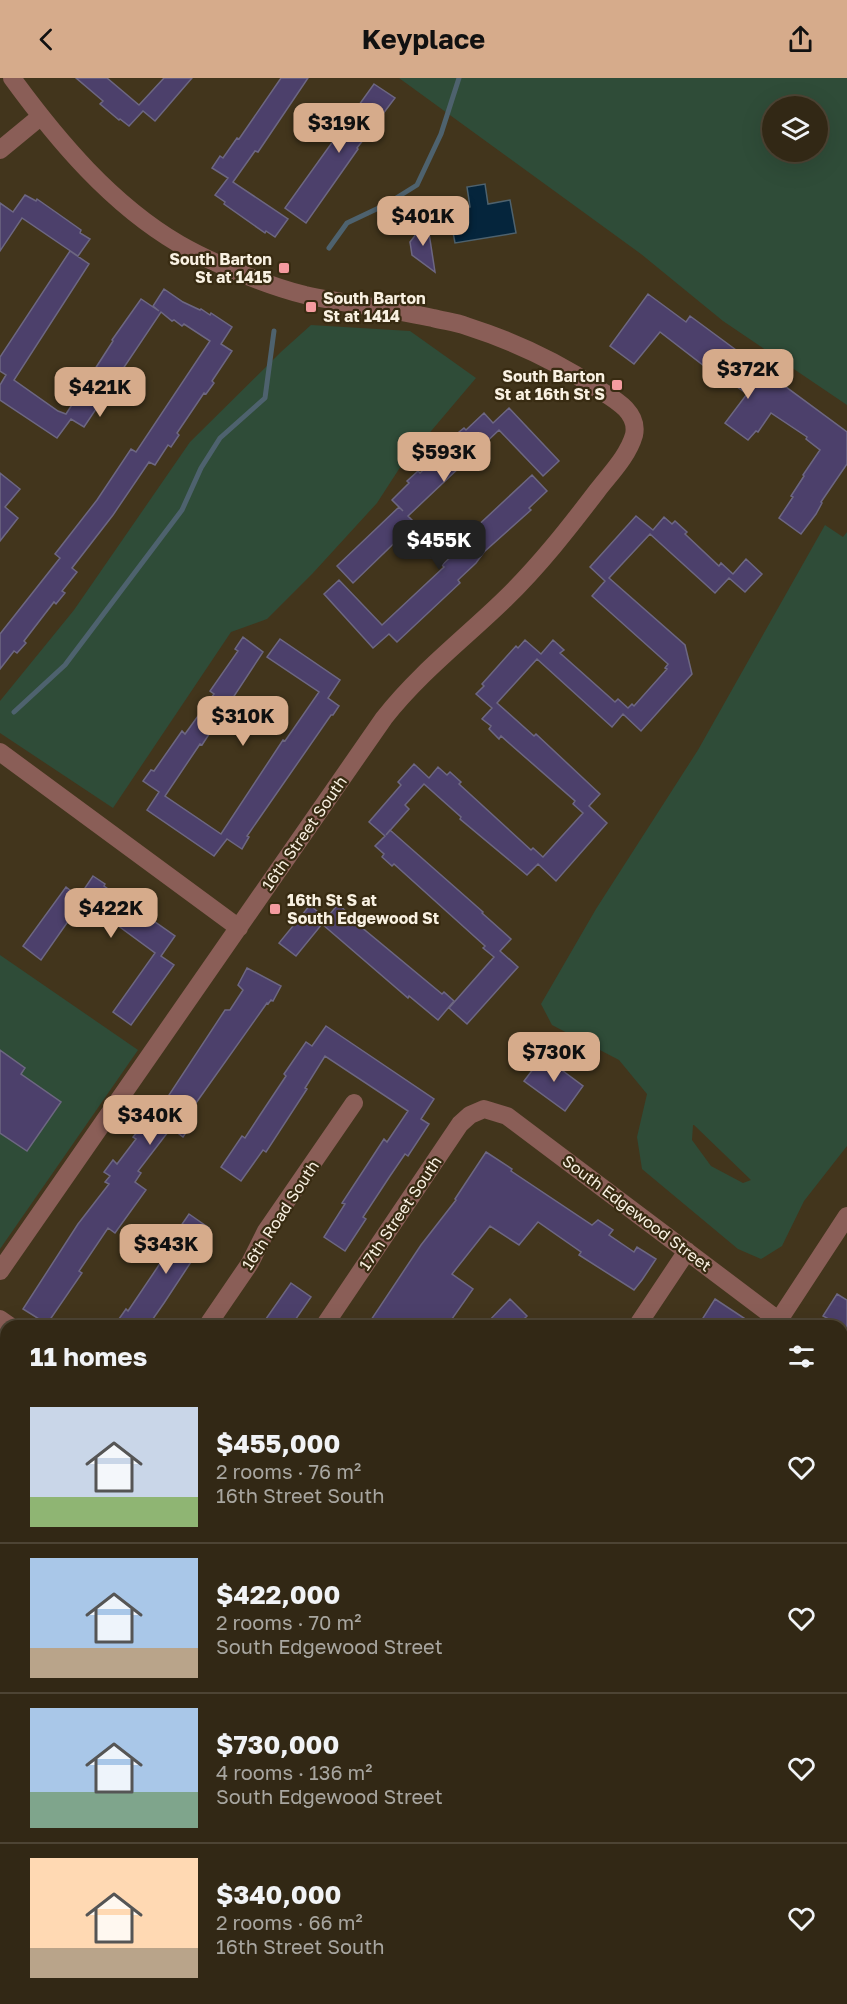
<!DOCTYPE html>
<html lang="en">
<head>
<meta charset="utf-8">
<style>
  body { margin:0; font-family:"Golos Text",sans-serif; background:#3d3422; color:#f1f3f6; height:100vh; display:flex; flex-direction:column; font-size:22px; white-space:nowrap }
  * { box-sizing:border-box; margin:0 }
  p { font-size:20px; color:#a8a6a0 }
  .icon { flex:none; width:33px; height:33px; fill:none; stroke:currentColor; stroke-width:2; stroke-linecap:round; stroke-linejoin:round }
  .map { position:relative; flex:1; overflow:hidden }
  .drawer { position:absolute; left:0px; top:1242px; width:848px; height:684px; display:flex; flex-direction:column; background:#322815; border-radius:18px 18px 0 0; box-shadow:0 6px 24px #0002,0 0 0 2px #4d4434 }
  .drawer>* { flex:none }
  .fabs { position:absolute; left:762px; top:18px; display:grid; gap:12px }
  .fabs a { display:grid; place-items:center; width:66px; height:66px; border-radius:50%; background:#322815; box-shadow:0 6px 24px #0002,0 0 0 2px #4d4434; font-size:30px }
  .price { position:absolute; translate:-50% -51px; padding:0 14px; border-radius:12px; background:#d6ab8b; color:#111; font-size:20px; line-height:39px; filter:drop-shadow(0 2px 3px #0008) }
  .price::after { content:''; position:absolute; left:50%; top:36px; width:18px; height:14px; margin-left:-9px; background:inherit; clip-path:polygon(0 0,100% 0,50% 100%) }
  .price.on { background:#222; color:#fff }
  ul { padding:0; list-style:none }
  li { display:flex; align-items:center; gap:18px; height:150px; padding:0 30px }
  li+li { border-top:2px solid #4d4434 }
  li span { display:grid; place-items:center; flex:none; width:168px; height:120px; border-radius:0px; color:#555 }
  li>.icon { margin-inline-start:auto }
  span .icon { width:72px; height:72px; fill:#fffc; stroke-width:1 }
  li b { font-size:26px }
  h2 { display:flex; justify-content:space-between; align-items:center; height:72px; padding:0 30px; font-size:26px }
  header { display:flex; justify-content:space-between; align-items:center; height:78px; padding:0 30px; background:#d6ab8b; color:#111; font-size:27px; font-weight:700 }
  .map>svg:first-child { display:block }
</style>
</head>
<body>
<header><svg class="icon" aria-label="back" viewBox="0 0 24 24"><path d="M15 5l-7 7 7 7"/></svg>Keyplace<svg class="icon" aria-label="share" viewBox="0 0 24 24"><path d="M12 15V3M7 8l5-5 5 5M5 13v7h14v-7"/></svg></header>
<div class="map">
<svg width="847" height="1926" viewBox="0 0 847 1926">
  <rect width="100%" height="100%" fill="#42351c"/>
  <path fill="#2f4c38" fill-rule="evenodd" d="M399,0h448v327l-124,-84 -82,-67zM772,28h46v46h-46z
    M311,247l99,6 66,47 -77,91 -22,34 -64,70 -46,46 -36,13 -118,176 -113,-75v-32l74,-91 116,-168 92,-91z
    M825,447l18,12 4,-5v614l-43,55 -22,45 -21,13 -23,-10 -96,-80 -5,-32 10,-43 -28,-34 -67,-35 -11,-21 55,-95 102,-159zM693,1047h1l57,55 -8,3 -32,-17 -19,-26z
    M0,877l138,95 -138,199z"/>
  <path fill="#05253c" stroke="#4e626e" stroke-width="1.5" d="M485,106l3,20 22,-4 6,33 -61,10 -6,-32 21,-4 -3,-20z"/>
  <g fill="none" stroke-linecap="round" stroke-linejoin="round">
    <path stroke="#4e626e" stroke-width="5" d="M329,170l18,-25 38,-18 32,-20 24,-51 18,-56
      M14,634l51,-47 117,-155 19,-42 19,-30 45,-40 9,-67"/>
  </g>
  <path fill="#4c406b" stroke="#6d6782" stroke-width="1.5" d="M76,0h31l32,27 25,-27h28l-37,43 -12,-10 -14,15 -9,-7 -1,1 -19,-16 3,-3z
    M281,0h27l-50,74 -3,-1 -22,31 55,37 -13,18 -9,-6 -1,2 -41,-29 1,-2 -10,-7 13,-17 -16,-10 8,-12 3,2 14,-20 2,1z
    M374,6l21,14 -38,50 1,1 -52,74 -21,-15z
    M25,117l11,6 1,-2 20,14 24,17 -1,3 10,6 -12,17 -56,-38 -22,33v-48l13,9z
    M427,142l8,52 -23,-17 -2,-13z
    M70,173l19,13 -75,116 44,31 8,3 47,-73 -1,-1 29,-41 18,12 -6,-5 11,-17 19,13 17,8 1,-1 9,6 1,-2 21,14 -11,17 11,7 -20,30 2,2 -8,11 -2,-1 -27,40 2,2 -8,12 -3,-2 -13,20 -6,-3 -36,53 -41,53 5,4 -15,19 3,2 -9,11 -2,-2 -30,39 2,2 -9,10 -3,-2 -14,18v-35l60,-76 -5,-4 42,-54 34,-51 5,3 74,-111 -26,-17 -2,2 -8,-6 -2,1 -11,-9 -77,115 -13,-8 -14,19 -57,-38v-15l6,-10 -6,-4v-14z
    M648,216l38,28 4,-6 157,116v32l-26,38 1,1 -6,11 -15,20 -22,-16 14,-21 -2,-1 13,-20 -1,-1 17,-25 -14,-11 1,-2 -36,-24 -13,19 -2,-1 -8,9 -23,-17 22,-29 -34,-24 -1,2 -52,-40 -26,32 -24,-18z
    M509,330l50,53 -16,15 -44,-46 -91,86 7,7 -62,60 -16,-17 62,-59 4,4 -11,-11 17,-17 -2,-2 11,-10 2,2 36,-34 -3,-2 11,-9 2,2 18,-17 9,10z
    M0,395l20,16 -15,18 13,11 -18,23z
    M532,397l15,16 -18,17 2,2 -47,42 -8,11 -18,17 2,3 -63,59 -8,-8 -16,14 -49,-54 15,-14 43,45 62,-58 -2,-2 18,-17 -3,-3z
    M636,438l17,14 11,-13 8,7 3,-3 12,11 -2,2 34,32 2,-3 12,11 13,-15 16,15 -17,18 -16,-14 -14,15 -65,-59 -41,44 76,67 7,29 -51,57 -18,-17 -11,13 -75,-68 -40,44 37,33 2,-2 64,60 -11,12 18,17 -51,58 -18,-17 -11,11 -67,-56 1,-2 -37,-33 -19,21 4,4 -23,26 4,-5 93,82 -1,1 29,26 -11,12 18,16 -51,57 -18,-16 45,-51 -11,-9 2,-2 -91,-82 -2,2 -10,-9 2,-3 -9,-8 10,-10 -16,-14 32,-37 -3,-3 16,-18 15,14 9,-11 9,8 3,-3 11,10 -2,2 72,66 2,-2 10,9 40,-44 -10,-9 2,-3 -74,-65 -2,3 -10,-10 2,-3 -9,-7 10,-11 -16,-14 8,-8 -2,-2 34,-38 2,2 7,-8 16,14 12,-14 11,10 -4,3 55,49 3,-3 10,9 4,-4 2,2 33,-37 -2,-1 3,-4 -76,-68 13,-15 -15,-14z
    M243,559l20,15 -61,93 -2,-1 -35,52 56,38 62,-94 2,1 34,-49 -52,-35 13,-18 60,41 -12,18 11,8 -6,9h-2l-84,121 2,1 -7,12 -15,-10 -13,17 -67,-46 12,-18 -16,-11 8,-11 3,1 28,-40 3,3 29,-40 -4,-3 28,-40 -3,-2z
    M93,798l12,8 -1,2 71,50 -14,20 13,9 -43,60 -18,-13 42,-59 -72,-53 -42,60 -18,-14 43,-59 13,10z
    M338,826l11,10 -1,2 94,78 2,-2 10,9 -16,19 -29,-24 -1,2 -86,-74 -26,32 -17,-13 31,-38 16,14z
    M247,890l34,18 -8,15 -2,-1 -3,4 -1,-1 -76,107 -4,6 7,5 -11,16 -12,-9 -33,43 3,2 -6,9 11,8 -31,43 -7,-5 -29,43 3,2 -35,51 -24,-15 55,-85 31,-40 -4,-2 5,-6 -6,-4 9,-12 4,4 19,-25 -3,-2 11,-13 4,3 77,-117h5l13,-20 -5,-5z
    M326,948l108,73 -13,20 8,5 -21,32 -3,-2 -15,22 -27,41 3,2 -21,32 -21,-14 21,-33 -3,-1 27,-41 15,-23 3,3 21,-31 -83,-55 -20,32 2,1 -41,63 -3,-2 -22,31 -20,-14 21,-31 3,2 15,-23 26,-39 -2,-2 22,-32 6,4z
    M0,972l25,18 -4,6 40,28 -34,49 -27,-18z
    M543,978l40,30 -18,25 -41,-30z
    M486,1074l26,17 -1,2 81,54 6,-5 15,10 -4,5 25,17 3,-5 19,12 -14,21 -8,10 -55,-35 2,-3 -43,-30 -19,23 -29,-19 -38,48 21,15 -26,37h-80l54,-81 35,-45 -1,-1z
    M189,1136l20,14 -21,33 3,1 -27,41 -16,23h-34l12,-17 2,2 29,-43 13,-20 -3,-2z
    M291,1205l20,14 -20,29h-30z
    M837,1216l10,6v31l-5,-5 -19,-10z
    M510,1221l17,17 -10,10h-33z
    M715,1221l41,27h-41l-12,-8z"/>
  <g fill="none" stroke-linecap="round" stroke-linejoin="round">
    <path stroke="#8a5e57" stroke-width="18" d="M0,72l40,-33
      M0,674l239,176
      M0,1193l384,-553c35,-45 81,-80 121,-119 34,-33 63,-70 92,-108 13,-17 31,-35 37,-56 5,-23 -20,-36 -36,-46 -40,-27 -85,-48 -132,-63 -10,-4 -22,-5 -33,-8 -42,-9 -86,-14 -128,-23 -37,-9 -93,-32 -126,-51 -68,-40 -121,-103 -167,-166
      M0,1241l10,7
      M207,1248l43,-63 16,-32 88,-128
      M324,1248l136,-202 10,-9 14,-6 23,7 279,210
      M637,1248l50,-75
      M775,1248l72,-110
      M842,1291l5,5
      M842,1526l5,4
      M0,1549l6,-9
      M842,1603l5,-8
      M0,1729l6,-9
      M203,1920v6
      M227,1926l4,-6
      M630,1926l4,-6"/>
    <path stroke="#d98073" stroke-width="18" d="M0,1846l6,7
      M0,1864l6,2
      M0,1890l6,2
      M0,1907l6,8
      M62,1920l5,6
      M88,1920l17,6
      M157,1920l16,6"/>
  </g>
  <g fill="#f49b9f" stroke="#382b12" stroke-width="2">
    <rect x="278" y="184" width="12" height="12" rx="3"/>
    <rect x="305" y="223" width="12" height="12" rx="3"/>
    <rect x="611" y="301" width="12" height="12" rx="3"/>
    <rect x="269" y="825" width="12" height="12" rx="3"/>
  </g>
  <g text-anchor="middle" stroke-width="4.5" stroke-linejoin="round" paint-order="stroke">
    <g font-size="16" font-weight="bold" fill="#f9f1e2" stroke="#382b12" text-anchor="end">
      <text x="272" y="187">South Barton<tspan x="272" dy="18">St at 1415</tspan></text>
      <text x="323" y="226" text-anchor="start">South Barton<tspan x="323" dy="18">St at 1414</tspan></text>
      <text x="605" y="304">South Barton<tspan x="605" dy="18">St at 16th St S</tspan></text>
      <text x="287" y="828" text-anchor="start">16th St S at<tspan x="287" dy="18">South Edgewood St</tspan></text>
    </g>
    <g font-size="16" fill="#f9f1e2" stroke="#382b12">
      <text transform="translate(304 755) rotate(-55)" y="6">16th Street South</text>
      <text transform="translate(400 1135) rotate(-56)" y="6">17th Street South</text>
      <text transform="translate(637 1135) rotate(37)" y="6">South Edgewood Street</text>
      <text transform="translate(280 1137) rotate(-57)" y="6">16th Road South</text>
    </g>
  </g>
</svg>
<div class="fabs">
<a><svg class="icon" aria-label="layers" viewBox="0 0 24 24"><path d="M12 4l9 5-9 5-9-5zM3 14l9 5 9-5"/></svg></a>
</div>
<b class="price" style="left:339px;top:76px">$319K</b>
<b class="price" style="left:423px;top:169px">$401K</b>
<b class="price" style="left:748px;top:322px">$372K</b>
<b class="price" style="left:100px;top:340px">$421K</b>
<b class="price" style="left:444px;top:405px">$593K</b>
<b class="price on" style="left:439px;top:493px">$455K</b>
<b class="price" style="left:243px;top:669px">$310K</b>
<b class="price" style="left:111px;top:861px">$422K</b>
<b class="price" style="left:554px;top:1005px">$730K</b>
<b class="price" style="left:150px;top:1068px">$340K</b>
<b class="price" style="left:166px;top:1197px">$343K</b>
<section class="drawer">
<h2>11 homes<svg class="icon" aria-label="filters" viewBox="0 0 24 24"><path d="M4 7h16M4 17h16"/><circle cx="9" cy="7" r="2"/><circle cx="15" cy="17" r="2"/></svg></h2>
<ul>
<li><span style="background:linear-gradient(#c9d6e8 75%,#8fb573 0)"><svg class="icon" aria-label="home" viewBox="0 0 24 24"><path d="M3 11l9-7 9 7M6 9v11h12V9"/></svg></span><div><b>$455,000</b><p>2 rooms · 76 m²</p><p>16th Street South</p></div><svg class="icon" aria-label="heart" viewBox="0 0 24 24"><path d="M12 20l-8-8c-3-5 5-10 8-4 3-6 11-1 8 4z"/></svg></li>
<li><span style="background:linear-gradient(#a9c7e8 75%,#b9a48a 0)"><svg class="icon" aria-label="home" viewBox="0 0 24 24"><path d="M3 11l9-7 9 7M6 9v11h12V9"/></svg></span><div><b>$422,000</b><p>2 rooms · 70 m²</p><p>South Edgewood Street</p></div><svg class="icon" aria-label="heart" viewBox="0 0 24 24"><path d="M12 20l-8-8c-3-5 5-10 8-4 3-6 11-1 8 4z"/></svg></li>
<li><span style="background:linear-gradient(#a9c7e8 70%,#7fa58c 0)"><svg class="icon" aria-label="home" viewBox="0 0 24 24"><path d="M3 11l9-7 9 7M6 9v11h12V9"/></svg></span><div><b>$730,000</b><p>4 rooms · 136 m²</p><p>South Edgewood Street</p></div><svg class="icon" aria-label="heart" viewBox="0 0 24 24"><path d="M12 20l-8-8c-3-5 5-10 8-4 3-6 11-1 8 4z"/></svg></li>
<li><span style="background:linear-gradient(#ffd9b3 75%,#b9a48a 0)"><svg class="icon" aria-label="home" viewBox="0 0 24 24"><path d="M3 11l9-7 9 7M6 9v11h12V9"/></svg></span><div><b>$340,000</b><p>2 rooms · 66 m²</p><p>16th Street South</p></div><svg class="icon" aria-label="heart" viewBox="0 0 24 24"><path d="M12 20l-8-8c-3-5 5-10 8-4 3-6 11-1 8 4z"/></svg></li>
</ul>
</section>
</div>
</body>
</html>
